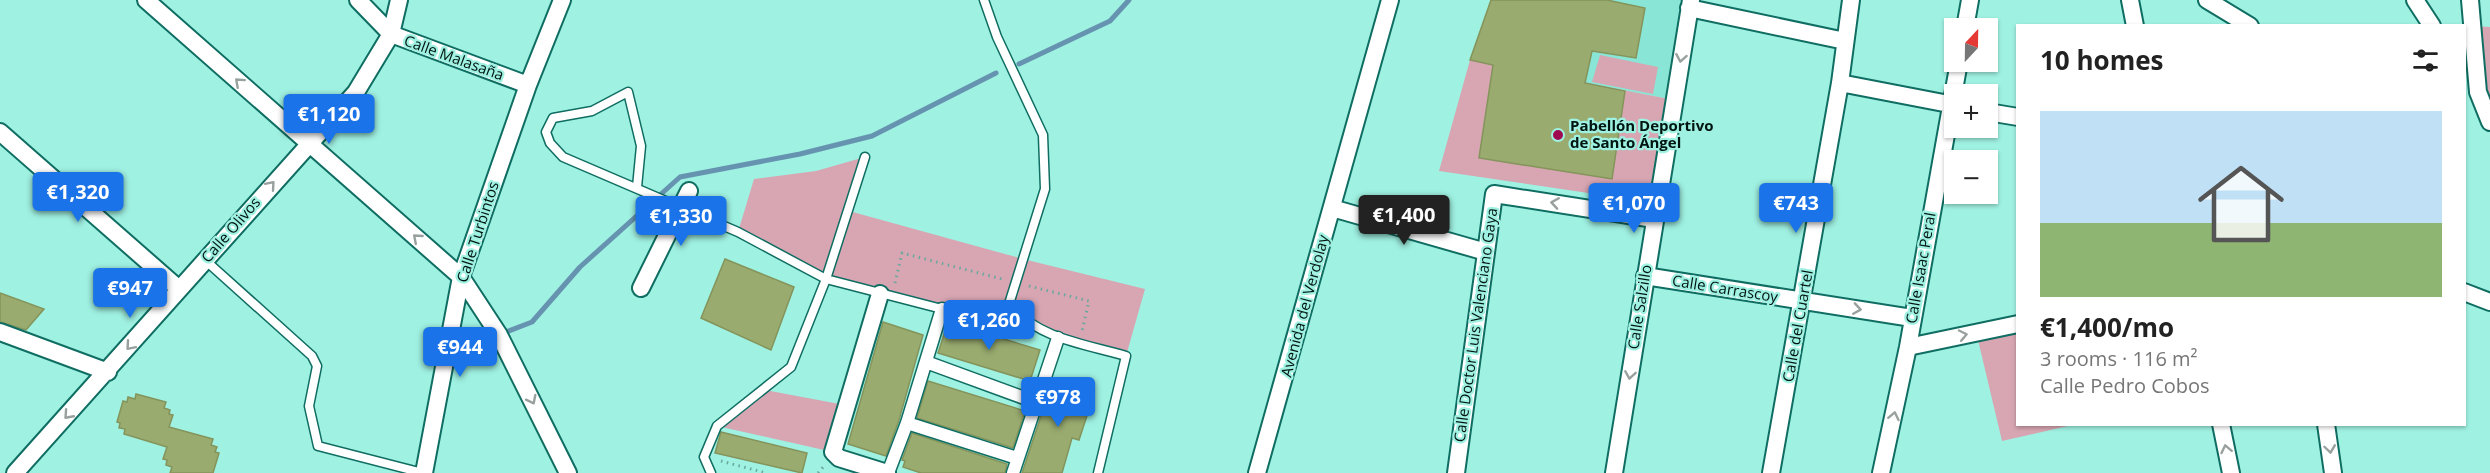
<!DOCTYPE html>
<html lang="en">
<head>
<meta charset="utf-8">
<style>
  body { margin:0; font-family:"Open Sans",sans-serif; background:#f2f2f2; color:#222; height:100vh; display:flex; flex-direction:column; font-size:22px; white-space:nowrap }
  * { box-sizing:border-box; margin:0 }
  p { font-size:20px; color:#767676 }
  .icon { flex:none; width:33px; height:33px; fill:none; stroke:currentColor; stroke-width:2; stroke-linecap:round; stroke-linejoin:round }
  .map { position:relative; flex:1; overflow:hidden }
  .sheet { position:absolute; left:2016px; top:24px; width:450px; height:402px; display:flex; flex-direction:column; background:#fff; border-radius:0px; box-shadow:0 2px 4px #0004 }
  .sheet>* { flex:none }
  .needle { width:39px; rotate:22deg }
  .fabs { position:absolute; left:1944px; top:18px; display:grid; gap:12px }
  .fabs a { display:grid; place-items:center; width:54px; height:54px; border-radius:0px; background:#fff; box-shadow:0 2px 4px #0004; font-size:30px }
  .price { position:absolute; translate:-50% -51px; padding:0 14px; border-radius:6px; background:#1a73e8; color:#fff; font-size:20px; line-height:39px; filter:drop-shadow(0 2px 3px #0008) }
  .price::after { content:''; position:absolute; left:50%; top:36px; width:18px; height:14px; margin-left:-9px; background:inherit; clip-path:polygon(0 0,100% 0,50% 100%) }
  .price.current { background:#222; color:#fff }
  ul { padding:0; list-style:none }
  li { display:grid; align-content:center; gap:12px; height:318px; padding:0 24px }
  li span { display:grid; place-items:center; height:186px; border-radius:0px; color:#555 }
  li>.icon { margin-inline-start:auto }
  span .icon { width:108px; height:108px; fill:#fffc; stroke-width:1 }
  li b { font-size:26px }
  h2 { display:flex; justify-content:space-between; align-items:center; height:72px; padding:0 24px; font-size:26px }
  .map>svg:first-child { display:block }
</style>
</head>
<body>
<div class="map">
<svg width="2490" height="473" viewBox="0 0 2490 473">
  <rect width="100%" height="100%" fill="#9ff1e2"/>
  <path fill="#89e6d6" d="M1491,0h200l-17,100 -204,-40z"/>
  <path fill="#d7a6b2" d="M2470,26l20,1v95z
    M1600,55l58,12 -5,27 -61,-12z
    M1470,60l204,40 -15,85 -10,17 -210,-31z
    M865,157l-16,54 174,48 122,30 -19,67 -68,-18 -49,-34 -25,8 -42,-3 -116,-30 -88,-47 16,-53 62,-8z
    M2017,332l1,92 54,1 -70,16 -24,-101z
    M765,390l80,15 -12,47 -116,-26z"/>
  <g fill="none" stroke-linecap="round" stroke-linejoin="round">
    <path stroke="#6693b0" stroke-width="5" d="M1019,64l91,-43 19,-21
      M501,334l31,-12 48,-55 100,-90 120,-23 72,-18 124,-63"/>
  </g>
  <path fill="#99ab6f" stroke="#84945b" stroke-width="1.5" d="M1491,0h116l38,8 -9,50 -44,-7 -7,32 40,8 -13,88 -133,-21 14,-93 -23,-5z
    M725,259l69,28 -23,63 -70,-32z
    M0,293l44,16 -18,21 -26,-8z
    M883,322l40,13 -24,85 -13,36 -38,-12z
    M948,322l92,28 -10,31 -92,-28z
    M1053,380l41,14 -15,46 -7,-2 -10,35h-40z
    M928,381l97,30 -12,37 -96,-30z
    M136,394l30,8 -2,6 6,2 -1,4 4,1 -4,12 44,12 -2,6 6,2 -2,5 4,1 -6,20h-43l2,-6 -6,-2 1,-5 -4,-1 4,-12 -43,-13 1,-5 -6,-1 1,-5 -3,-1 6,-21 4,1 1,-5 7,2z
    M721,432l86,21 -5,20 -87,-20z
    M912,433l95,31 -2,9h-84l-18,-6 2,-6 -3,-1z"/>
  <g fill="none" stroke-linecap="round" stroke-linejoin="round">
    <g stroke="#0f6d62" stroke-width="11">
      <path id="service" d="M984,0l13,37 46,98 2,54 -36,115c29,35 76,40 117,52l-28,117
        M637,187l4,-41 -13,-54 -36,19 -39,7 -7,14 4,11 13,14 175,75 88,47 39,-122
        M205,260l107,96 5,10 -8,40 9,40 105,27
        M711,473l-7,-16 13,-31 74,-59 35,-88 116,30 42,3 25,-8"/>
    </g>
    <g stroke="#0f6d62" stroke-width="15">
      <path id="pedestrian" d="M926,362l112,41
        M907,423l110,35
        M888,473l19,-50 35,-114
        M1013,473l45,-135"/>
    </g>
    <g stroke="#0f6d62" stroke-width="20">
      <path id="minor" d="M146,0l315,277 38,58 69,138
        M358,0l33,34 137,51
        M2130,0l5,26
        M2207,0l43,26
        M2415,0l17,26
        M2470,0l8,92 12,30
        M1689,8l156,33
        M1965,28l5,-28
        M1840,83l114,22
        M1988,112l30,5
        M0,132l179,157
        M1332,208l154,44
        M1645,276l267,42
        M641,288l48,-97
        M2464,292l26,10
        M880,294l-47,158 6,6 48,15
        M0,332l108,40
        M1908,347l110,-23
        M2221,424l10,49
        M2326,424l7,49
        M15,473l341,-381 35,-58 8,-34
        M424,473l37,-196 67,-192 34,-85
        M1257,473l133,-473
        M1456,473l38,-279 160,25
        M1614,473l77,-473
        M1771,473l69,-390 11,-83
        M1881,473l27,-126 51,-285"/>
    </g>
    <path stroke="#6aa79c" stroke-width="3" stroke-dasharray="1.5 4.5" stroke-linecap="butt" d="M895,283l7,-30 100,26
      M1029,286l60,15 -7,30
      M721,461l45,12
      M818,473l6,-7"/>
    <use href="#service" stroke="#fff" stroke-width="8"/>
    <use href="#pedestrian" stroke="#fff" stroke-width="12"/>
    <use href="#minor" stroke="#fff" stroke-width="16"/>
  </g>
  <defs><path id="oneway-chevron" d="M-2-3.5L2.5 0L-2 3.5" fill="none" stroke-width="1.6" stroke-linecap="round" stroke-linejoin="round" transform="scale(1.5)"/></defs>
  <g stroke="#99a19f">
    <use href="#oneway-chevron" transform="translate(1681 58) rotate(100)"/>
    <use href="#oneway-chevron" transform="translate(239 82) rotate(-138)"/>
    <use href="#oneway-chevron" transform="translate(271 185) rotate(-49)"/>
    <use href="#oneway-chevron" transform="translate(1555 203) rotate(-171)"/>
    <use href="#oneway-chevron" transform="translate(417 238) rotate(-139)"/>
    <use href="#oneway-chevron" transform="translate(1857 309) rotate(9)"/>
    <use href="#oneway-chevron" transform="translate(1963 335) rotate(-12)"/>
    <use href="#oneway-chevron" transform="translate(130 346) rotate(131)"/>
    <use href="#oneway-chevron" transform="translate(1630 375) rotate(99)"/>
    <use href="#oneway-chevron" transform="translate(532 400) rotate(63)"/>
    <use href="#oneway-chevron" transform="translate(68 415) rotate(132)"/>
    <use href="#oneway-chevron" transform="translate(1894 416) rotate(-78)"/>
    <use href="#oneway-chevron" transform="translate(2226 449) rotate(-102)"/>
    <use href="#oneway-chevron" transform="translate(2330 449) rotate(82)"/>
  </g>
  <circle fill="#9f094f" stroke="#9ff1e2" stroke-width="2" cx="1558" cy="135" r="6"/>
  <g text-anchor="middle" stroke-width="4.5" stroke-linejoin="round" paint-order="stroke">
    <g font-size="15" fill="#001410" stroke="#9ff1e2">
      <text transform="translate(454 58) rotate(20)" y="5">Calle Malasaña</text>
      <text transform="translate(231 230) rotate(-49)" y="5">Calle Olivos</text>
      <text transform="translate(478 232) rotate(-72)" y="5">Calle Turbintos</text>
      <text transform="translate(1921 268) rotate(-80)" y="5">Calle Isaac Peral</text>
      <text transform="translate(1725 289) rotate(9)" y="5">Calle Carrascoy</text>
      <text transform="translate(1305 306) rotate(-75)" y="5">Avenida del Verdolay</text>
      <text transform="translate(1640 307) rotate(-81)" y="5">Calle Salzillo</text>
      <text transform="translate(1476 325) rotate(-82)" y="5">Calle Doctor Luis Valenciano Gaya</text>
      <text transform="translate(1798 326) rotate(-80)" y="5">Calle del Cuartel</text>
    </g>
    <g font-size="15" font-weight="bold" fill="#001410" stroke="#9ff1e2" text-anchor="start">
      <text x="1570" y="131">Pabellón Deportivo<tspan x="1570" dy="17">de Santo Ángel</tspan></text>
    </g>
  </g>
</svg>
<div class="fabs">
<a><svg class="needle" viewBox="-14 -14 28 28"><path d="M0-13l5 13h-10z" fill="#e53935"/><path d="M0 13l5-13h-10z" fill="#767676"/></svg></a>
<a>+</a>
<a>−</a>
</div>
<b class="price" style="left:329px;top:145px">€1,120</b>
<b class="price" style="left:78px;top:223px">€1,320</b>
<b class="price" style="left:1634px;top:234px">€1,070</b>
<b class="price" style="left:1796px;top:234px">€743</b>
<b class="price current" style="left:1404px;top:246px">€1,400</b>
<b class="price" style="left:681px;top:247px">€1,330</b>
<b class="price" style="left:130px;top:319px">€947</b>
<b class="price" style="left:989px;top:351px">€1,260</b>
<b class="price" style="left:460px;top:378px">€944</b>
<b class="price" style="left:1058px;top:428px">€978</b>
<section class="sheet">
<h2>10 homes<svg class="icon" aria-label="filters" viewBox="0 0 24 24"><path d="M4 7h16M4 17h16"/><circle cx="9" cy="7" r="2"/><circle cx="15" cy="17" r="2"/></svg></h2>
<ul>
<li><span style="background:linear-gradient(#bfe0f5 60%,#8fb573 0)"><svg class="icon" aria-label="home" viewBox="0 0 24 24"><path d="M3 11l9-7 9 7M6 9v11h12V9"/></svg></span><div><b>€1,400/mo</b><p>3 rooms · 116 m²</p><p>Calle Pedro Cobos</p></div></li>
</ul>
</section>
</div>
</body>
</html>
